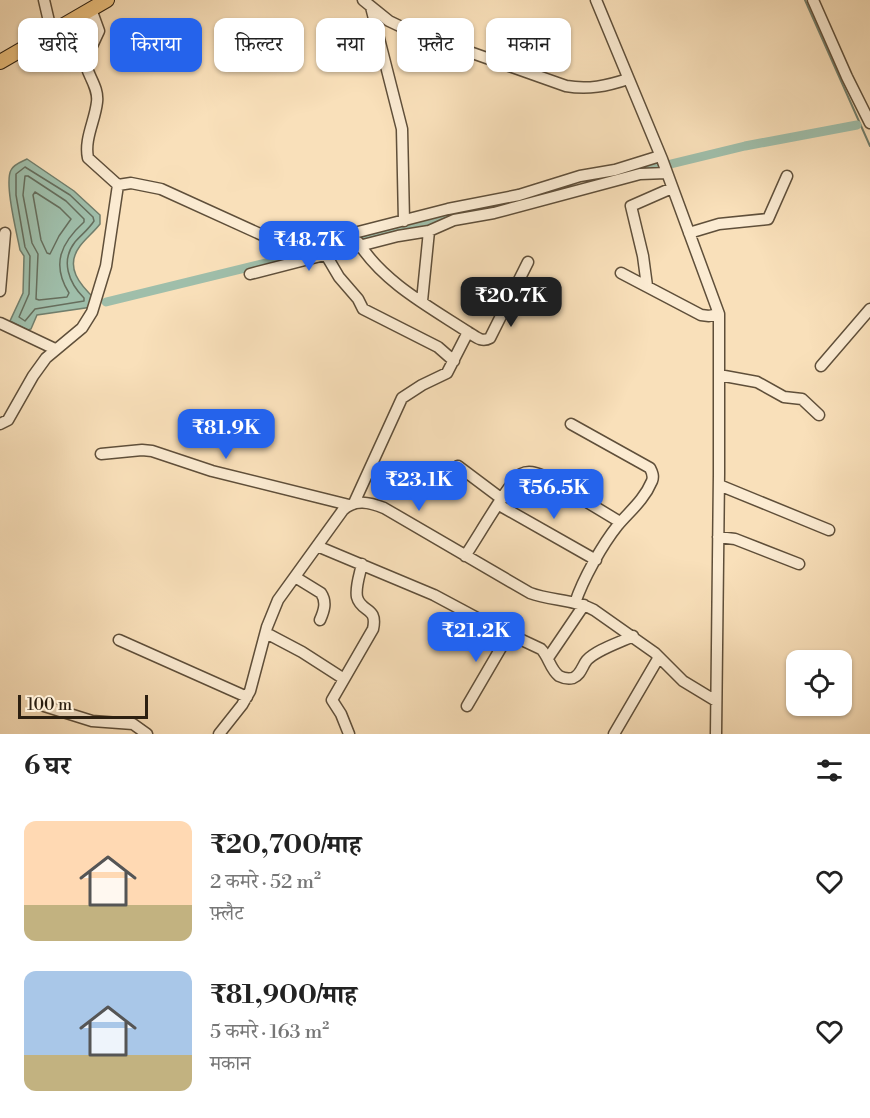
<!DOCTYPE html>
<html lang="hi">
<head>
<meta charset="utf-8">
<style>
  body { margin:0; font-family:"Libre Bodoni","Noto Serif Devanagari",serif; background:#f2f2f2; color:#222; height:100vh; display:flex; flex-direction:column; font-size:22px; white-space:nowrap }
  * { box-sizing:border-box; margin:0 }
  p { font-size:20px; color:#767676 }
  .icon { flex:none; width:33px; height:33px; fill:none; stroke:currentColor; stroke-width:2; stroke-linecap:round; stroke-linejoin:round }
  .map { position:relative; height:734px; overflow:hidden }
  .drawer { display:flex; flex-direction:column; background:#fff; flex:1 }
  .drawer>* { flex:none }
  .banner { position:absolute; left:18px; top:18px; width:834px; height:54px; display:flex; gap:12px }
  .tools { position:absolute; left:786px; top:650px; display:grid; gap:12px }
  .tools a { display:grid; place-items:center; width:66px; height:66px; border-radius:12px; background:#fff; box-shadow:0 2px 4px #0004; font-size:30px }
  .scale { position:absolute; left:18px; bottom:15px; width:130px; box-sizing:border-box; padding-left:6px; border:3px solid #2c1f10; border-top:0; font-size:16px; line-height:21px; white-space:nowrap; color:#2c1f10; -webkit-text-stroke:4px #fbebd2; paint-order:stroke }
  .price { position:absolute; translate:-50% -51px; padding:0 14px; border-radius:12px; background:#2563eb; color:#fff; font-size:20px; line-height:39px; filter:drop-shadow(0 2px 3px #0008) }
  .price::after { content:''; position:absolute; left:50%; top:36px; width:18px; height:14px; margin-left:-9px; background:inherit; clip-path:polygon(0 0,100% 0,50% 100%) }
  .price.selected { background:#222; color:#fff }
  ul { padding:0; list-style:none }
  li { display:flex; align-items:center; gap:18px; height:150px; padding:0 24px }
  li span { display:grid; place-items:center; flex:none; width:168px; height:120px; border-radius:12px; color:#555 }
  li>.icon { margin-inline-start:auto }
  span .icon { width:72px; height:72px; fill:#fffc; stroke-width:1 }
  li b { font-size:26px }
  h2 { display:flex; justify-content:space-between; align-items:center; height:72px; padding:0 24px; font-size:26px }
  .chip { padding:0 21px; border-radius:12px; background:#fff; box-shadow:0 2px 4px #0004; font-size:21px; line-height:54px }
  .chip.selected { background:#2563eb; color:#fff }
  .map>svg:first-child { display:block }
</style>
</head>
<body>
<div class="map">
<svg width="870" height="734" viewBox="0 0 870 734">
  <rect width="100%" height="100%" fill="#f9e0ba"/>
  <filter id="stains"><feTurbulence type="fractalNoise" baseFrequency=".00333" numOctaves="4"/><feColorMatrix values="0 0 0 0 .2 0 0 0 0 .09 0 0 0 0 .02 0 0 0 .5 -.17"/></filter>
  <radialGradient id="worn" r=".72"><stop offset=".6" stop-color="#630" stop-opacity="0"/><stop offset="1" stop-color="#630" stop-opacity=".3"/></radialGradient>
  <path fill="#9fbeaa" stroke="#717e6c" stroke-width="1.5" d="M27,159l47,32 26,24v9c-6,8 -14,14 -20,22 -16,21 0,39 16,54l-4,7 -55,8 -6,14 -3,1 -18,-9 13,-28 1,-37 -4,-6c-3,-16 -16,-67 -9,-80 3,-6 10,-8 16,-11z"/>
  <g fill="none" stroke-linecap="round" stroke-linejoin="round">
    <path stroke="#666e5d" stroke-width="1.5" d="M25,167l45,28 23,22 1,4c-5,8 -13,14 -19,21 -15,19 -6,41 9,56v3l-49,8 -10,12 -6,-4 10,-23 1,-38 -5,-9 -9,-52v-21z
      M25,176h3l38,25 18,18v3c-23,21 -33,42 -15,71l-2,4 -28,3 -3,-1 2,-45 -6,-11 -9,-48z
      M35,192l25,16 11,11 -12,17 -9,18 -3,-1 -6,-13 -8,-45z"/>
    <path stroke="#717e6c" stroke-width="2" d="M805,0l65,146"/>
    <path stroke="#9fbeaa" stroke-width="9" d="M642,171l103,-25 112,-21
      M476,212l48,-12
      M106,302l345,-84"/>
    <g stroke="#5f4f3a" stroke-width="13">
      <path id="minor" d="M44,0l7,30
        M363,0l26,21 21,10 156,55c22,4 41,0 62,-7
        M596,0l66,159 57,155v160l-3,260
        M813,0l34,77 23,46
        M371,7l31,122 2,92
        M91,9l8,22 -14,30c2,14 14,26 12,41 -2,19 -13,37 -9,56l30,27 13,-2 30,6 121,55 11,2 65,-14 90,-23 71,-14 61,-19 35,-6 45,-14
        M689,233l30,-9 49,-5 19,-43
        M326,255l13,22 19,22 5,10 75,38 16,14
        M621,273l80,42 8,1 10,-2
        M250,274l148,-38 31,-5 25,-11 40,-7 146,-39 26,-1
        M647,286l-4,-30 -12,-50 41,-18
        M0,291l5,-58
        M422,301l7,-70
        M0,323l55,26
        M468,332c7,4 13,11 22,6l38,-76
        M821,366l49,-57
        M719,375l38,7 27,15 18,2 17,16
        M0,424l8,-4 25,-44 13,-18 36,-30 10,-16 14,-46 12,-81
        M571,424l79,44c2,4 4,8 2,13 -8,19 -22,30 -34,44 -16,20 -35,54 -43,78
        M101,454l41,-4 10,1 60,20 137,34
        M458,466l44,33
        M719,485l110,45
        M354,503l48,-105 20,-13 25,-12 21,-41c-40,-26 -85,-50 -110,-90
        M499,505l97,55
        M718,537l17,2 64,25
        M317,546l117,49 58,31 49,23c8,8 9,20 18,27 4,2 9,3 14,2 8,-3 9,-12 14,-18 11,-11 32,-17 46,-24
        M465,556c10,-14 46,-77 56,-82 8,-4 15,-1 23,2l76,46
        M295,577l26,16c6,9 3,18 -1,27
        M266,633l36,19 42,27
        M119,640l128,57
        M548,658l36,-53
        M41,705l51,16 41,3 14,10
        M467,706l42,-72
        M219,734l23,-29 8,-14 17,-64 11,-27 65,-90c12,-11 26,-8 41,-2l146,85c21,8 44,6 64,17l61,43 28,28 33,20
        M349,734l-8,-20 -9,-14 41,-71c5,-23 -12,-16 -16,-32 -2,-10 3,-23 5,-33
        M614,734l45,-77"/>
    </g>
    <g stroke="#2c1f10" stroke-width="16">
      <path id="major" d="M0,62l107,-62"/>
    </g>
    <use href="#minor" stroke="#fbebd2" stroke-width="10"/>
    <use href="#major" stroke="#ecc07d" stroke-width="14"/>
  </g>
  <rect width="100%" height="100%" filter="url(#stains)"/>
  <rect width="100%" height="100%" fill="url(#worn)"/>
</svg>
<div class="tools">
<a><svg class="icon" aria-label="locate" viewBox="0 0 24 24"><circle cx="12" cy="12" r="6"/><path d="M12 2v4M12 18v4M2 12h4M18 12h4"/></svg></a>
</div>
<div class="scale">100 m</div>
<b class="price" style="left:309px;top:272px">₹48.7K</b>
<b class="price selected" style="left:511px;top:328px">₹20.7K</b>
<b class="price" style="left:226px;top:460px">₹81.9K</b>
<b class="price" style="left:419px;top:512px">₹23.1K</b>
<b class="price" style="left:554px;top:520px">₹56.5K</b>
<b class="price" style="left:476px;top:663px">₹21.2K</b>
<div class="banner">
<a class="chip">खरीदें</a>
<a class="chip selected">किराया</a>
<a class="chip">फ़िल्टर</a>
<a class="chip">नया</a>
<a class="chip">फ़्लैट</a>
<a class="chip">मकान</a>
</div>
</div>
<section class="drawer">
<h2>6 घर<svg class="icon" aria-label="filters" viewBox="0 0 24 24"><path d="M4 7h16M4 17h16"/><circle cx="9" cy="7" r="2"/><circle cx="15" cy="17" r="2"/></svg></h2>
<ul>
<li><span style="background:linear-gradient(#ffd9b3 70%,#c2b280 0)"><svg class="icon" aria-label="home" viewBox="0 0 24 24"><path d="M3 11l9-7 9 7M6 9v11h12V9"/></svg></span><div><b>₹20,700/माह</b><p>2 कमरे · 52 m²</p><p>फ़्लैट</p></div><svg class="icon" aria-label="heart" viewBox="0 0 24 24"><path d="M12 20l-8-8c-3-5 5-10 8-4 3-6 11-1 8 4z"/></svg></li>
<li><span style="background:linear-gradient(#a9c7e8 70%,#c2b280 0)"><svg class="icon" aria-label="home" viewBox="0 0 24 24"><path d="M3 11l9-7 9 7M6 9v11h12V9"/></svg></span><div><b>₹81,900/माह</b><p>5 कमरे · 163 m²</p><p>मकान</p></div><svg class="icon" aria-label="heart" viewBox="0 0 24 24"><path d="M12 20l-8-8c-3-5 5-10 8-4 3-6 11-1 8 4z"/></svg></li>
</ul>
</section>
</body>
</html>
